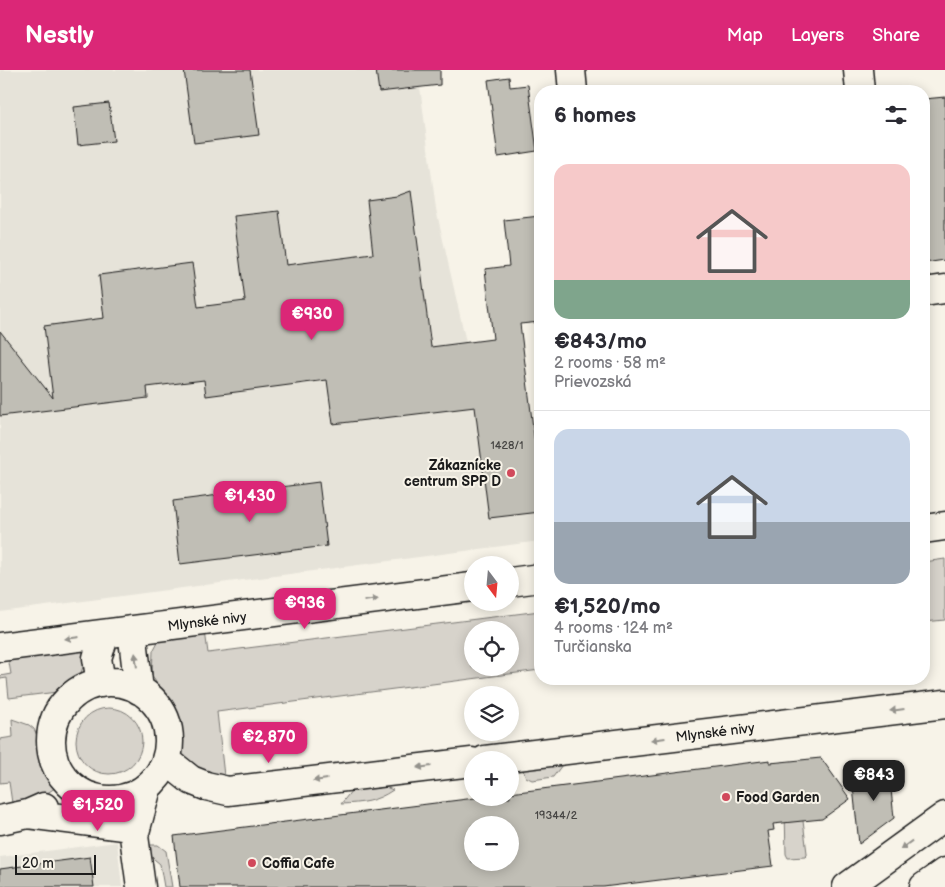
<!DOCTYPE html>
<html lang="en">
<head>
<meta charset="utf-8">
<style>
  body { margin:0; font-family:"Balsamiq Sans",sans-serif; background:#f2f2f3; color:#2b2b33; height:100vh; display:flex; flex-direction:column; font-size:19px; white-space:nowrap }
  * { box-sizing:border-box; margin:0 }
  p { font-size:16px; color:#7c7c81 }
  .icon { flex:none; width:28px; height:28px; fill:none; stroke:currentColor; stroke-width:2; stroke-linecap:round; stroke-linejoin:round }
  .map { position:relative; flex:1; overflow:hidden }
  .panel { position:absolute; left:534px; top:15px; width:396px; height:600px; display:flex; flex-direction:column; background:#fff; border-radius:20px; box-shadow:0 2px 12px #0003 }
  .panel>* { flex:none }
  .needle { width:32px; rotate:164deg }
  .buttons { position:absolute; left:464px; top:486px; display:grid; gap:10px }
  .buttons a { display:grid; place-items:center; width:55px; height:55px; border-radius:50%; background:#fff; box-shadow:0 2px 12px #0003; font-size:25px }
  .scale { position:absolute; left:15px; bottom:12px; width:81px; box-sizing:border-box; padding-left:5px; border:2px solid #1c1c1c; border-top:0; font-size:14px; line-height:18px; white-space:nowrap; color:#1c1c1c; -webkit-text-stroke:4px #f7f3e8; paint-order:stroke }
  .price { position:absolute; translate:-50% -42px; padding:0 11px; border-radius:10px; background:#db2777; color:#fff; font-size:16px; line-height:32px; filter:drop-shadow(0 1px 2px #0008) }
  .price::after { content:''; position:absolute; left:50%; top:30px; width:15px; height:11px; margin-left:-8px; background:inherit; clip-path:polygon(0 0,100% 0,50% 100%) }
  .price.active { background:#222; color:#fff }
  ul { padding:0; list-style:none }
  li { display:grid; align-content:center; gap:10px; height:265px; padding:0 20px }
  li+li { border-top:1px solid #e1e1e2 }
  li span { display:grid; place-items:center; height:155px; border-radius:15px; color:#555 }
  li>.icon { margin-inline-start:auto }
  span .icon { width:90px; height:90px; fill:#fffc; stroke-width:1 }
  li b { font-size:21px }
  h2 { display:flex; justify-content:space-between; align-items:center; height:60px; padding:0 20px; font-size:21px }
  header { display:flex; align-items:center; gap:30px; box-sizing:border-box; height:70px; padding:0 25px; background:#db2777; color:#fff }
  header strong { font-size:24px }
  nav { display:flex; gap:28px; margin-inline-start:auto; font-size:18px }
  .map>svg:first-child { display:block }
</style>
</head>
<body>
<header>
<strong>Nestly</strong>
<nav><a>Map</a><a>Layers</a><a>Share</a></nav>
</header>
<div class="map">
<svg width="945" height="817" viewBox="0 0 945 817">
  <rect width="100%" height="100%" fill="#f7f3e8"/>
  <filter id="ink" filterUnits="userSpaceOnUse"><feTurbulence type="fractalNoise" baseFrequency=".02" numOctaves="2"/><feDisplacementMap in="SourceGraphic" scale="10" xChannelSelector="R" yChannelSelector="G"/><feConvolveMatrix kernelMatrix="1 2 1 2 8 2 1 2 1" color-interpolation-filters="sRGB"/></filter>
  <g filter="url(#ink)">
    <path fill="#e6e3d9" d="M0,0h376l44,17 16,122 30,133 55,-7 19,149v57l-540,71z
      M117,772l5,45h-122v-30z"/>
    <path fill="#d7d3cb" stroke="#7a7874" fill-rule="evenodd" d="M945,489v61l-21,2v-60z
      M540,541v59l-323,42 7,64 -18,1 -18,-10 -10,-19 -4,-31 -22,-42 1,-24 7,-13 45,-7 3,22zM472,560h38v38h-38z
      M89,578l-9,28 -23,16 -48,6 -2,-20 -7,1v-3l11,-2 -3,-17z
      M76 671a33 33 0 1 1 66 0a33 33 0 1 1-66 0Z
      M12,649l17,6 5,4 4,9 5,20 12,30 -20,13 -23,2 -3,-21 -9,1v-44l13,-2z
      M565,691l-12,16 -21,3 -6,-3 -4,-9z
      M784,699l13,4 10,80v2l-2,2 -17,1 -2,-4z
      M370,711l23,9c-18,12 -31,13 -52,14l14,-18z
      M146,775h12l8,6 6,36h-8l-4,-23 -12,-10z"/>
    <path fill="#c0beb5" stroke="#1c1c1c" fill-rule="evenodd" d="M184,0h66l9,65 -65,8z
      M376,0h64v15l-61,7z
      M509,7l1,10 18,-2 9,66 -39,6 -10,-77z
      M945,27v163l-21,3v-164z
      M109,33l5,38 -36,4 -4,-38z
      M411,121l20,156 62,-8 -8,-70 24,-3 -5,-46 36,-4v106l-20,2 20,160v28l-51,6 -14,-111 -142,17 -6,-44 -121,16 -2,-16 -57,7 1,11 -148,18v-85l53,67 -9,-72 60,-8 -5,-43 93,-12 6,44 47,-6 -11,-85 45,-5 7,54 87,-11 -6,-54 30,-4z
      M319,412l8,64 -147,18 -7,-63z
      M821,688l29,41 -28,20 -49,5 1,6 -6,1 5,35 -170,21h-423l-6,-51 301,-38h35v-5l260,-33v3zM472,755h38v37h-38z
      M888,691l6,57 -35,26 -6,-57z
      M90,787l4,30h-94v-18z"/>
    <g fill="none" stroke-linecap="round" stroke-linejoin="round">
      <g stroke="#1c1c1c" stroke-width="31">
        <path id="minor" d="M571,0l2,21
          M858,0l2,21
          M924,222l21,-3
          M924,459l21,-3
          M510,512l30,-4
          M132,560l7,60
          M0,577l472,-60
          M51 671a59 59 0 1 1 118 0a59 59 0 1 1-118 0Z
          M101,613l-4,-25 8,-24
          M166,690l25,20 15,6 22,5 244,-29
          M485,690l460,-56
          M28,744l95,12
          M0,750l28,-6 16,-7
          M141,817l-7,-51 13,-48"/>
      </g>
      <g stroke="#1c1c1c" stroke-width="31">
        <path id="major" d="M847,817l98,-71
          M924,817l21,-15"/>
      </g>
      <use href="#minor" stroke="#f7f3e8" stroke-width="28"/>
      <use href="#major" stroke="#f7f3e8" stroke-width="28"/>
    </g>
    <defs><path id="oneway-solid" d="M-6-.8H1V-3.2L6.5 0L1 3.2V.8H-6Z" transform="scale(1.25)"/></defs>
    <g fill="#94928c">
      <use href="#oneway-solid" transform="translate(371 530) rotate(-7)"/>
      <use href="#oneway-solid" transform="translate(72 568) rotate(173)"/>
      <use href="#oneway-solid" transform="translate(136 590) rotate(-97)"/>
      <use href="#oneway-solid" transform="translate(897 640) rotate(173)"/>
      <use href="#oneway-solid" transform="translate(658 669) rotate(173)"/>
      <use href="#oneway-solid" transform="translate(424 697) rotate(173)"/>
      <use href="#oneway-solid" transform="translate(320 710) rotate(173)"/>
      <use href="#oneway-solid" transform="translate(906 775) rotate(144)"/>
    </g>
  </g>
  <g fill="#d1495b" stroke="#f7f3e8" stroke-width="2">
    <circle cx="511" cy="403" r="5"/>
    <circle cx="726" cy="727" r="5"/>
    <circle cx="252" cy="793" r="5"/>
  </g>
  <g text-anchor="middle" stroke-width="4" stroke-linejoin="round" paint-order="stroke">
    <g font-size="11" fill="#454442">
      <text x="507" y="379">1428/1</text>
      <text x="556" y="749">19344/2</text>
    </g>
    <g font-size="14" font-weight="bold" fill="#1c1c1c" stroke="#f7f3e8" text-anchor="start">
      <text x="501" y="400" text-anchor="end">Zákaznícke<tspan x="501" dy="16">centrum SPP D</tspan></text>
      <text x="736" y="732">Food Garden</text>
      <text x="262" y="798">Coffia Cafe</text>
    </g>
    <g font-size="14" fill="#1c1c1c" stroke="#f7f3e8">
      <text transform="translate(207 551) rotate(-7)" y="5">Mlynské nivy</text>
      <text transform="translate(715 662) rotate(-7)" y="5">Mlynské nivy</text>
    </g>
  </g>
</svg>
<div class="buttons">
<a><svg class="needle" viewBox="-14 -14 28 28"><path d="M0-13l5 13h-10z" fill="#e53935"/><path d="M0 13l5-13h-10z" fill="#7c7c81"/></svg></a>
<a><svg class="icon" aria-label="locate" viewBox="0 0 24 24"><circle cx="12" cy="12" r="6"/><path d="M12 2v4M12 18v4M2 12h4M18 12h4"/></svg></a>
<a><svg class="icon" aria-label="layers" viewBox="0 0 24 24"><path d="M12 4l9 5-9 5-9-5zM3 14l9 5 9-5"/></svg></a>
<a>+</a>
<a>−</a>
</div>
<div class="scale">20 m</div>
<b class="price" style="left:312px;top:271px">€930</b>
<b class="price" style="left:250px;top:453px">€1,430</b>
<b class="price" style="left:305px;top:560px">€936</b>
<b class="price" style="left:269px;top:694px">€2,870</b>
<b class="price active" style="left:874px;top:732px">€843</b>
<b class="price" style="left:98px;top:762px">€1,520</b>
<section class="panel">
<h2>6 homes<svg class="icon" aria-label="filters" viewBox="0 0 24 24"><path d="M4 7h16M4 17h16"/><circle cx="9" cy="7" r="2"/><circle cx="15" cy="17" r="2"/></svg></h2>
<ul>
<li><span style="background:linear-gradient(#f6c9c9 75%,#7fa58c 0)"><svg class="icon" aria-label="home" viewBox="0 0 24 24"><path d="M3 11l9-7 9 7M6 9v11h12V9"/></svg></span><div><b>€843/mo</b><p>2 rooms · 58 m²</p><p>Prievozská</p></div></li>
<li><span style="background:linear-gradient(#c9d6e8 60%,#9aa5b1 0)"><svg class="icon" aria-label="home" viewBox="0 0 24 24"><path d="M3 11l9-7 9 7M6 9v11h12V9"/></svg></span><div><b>€1,520/mo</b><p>4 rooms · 124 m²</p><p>Turčianska</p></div></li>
</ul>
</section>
</div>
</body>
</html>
